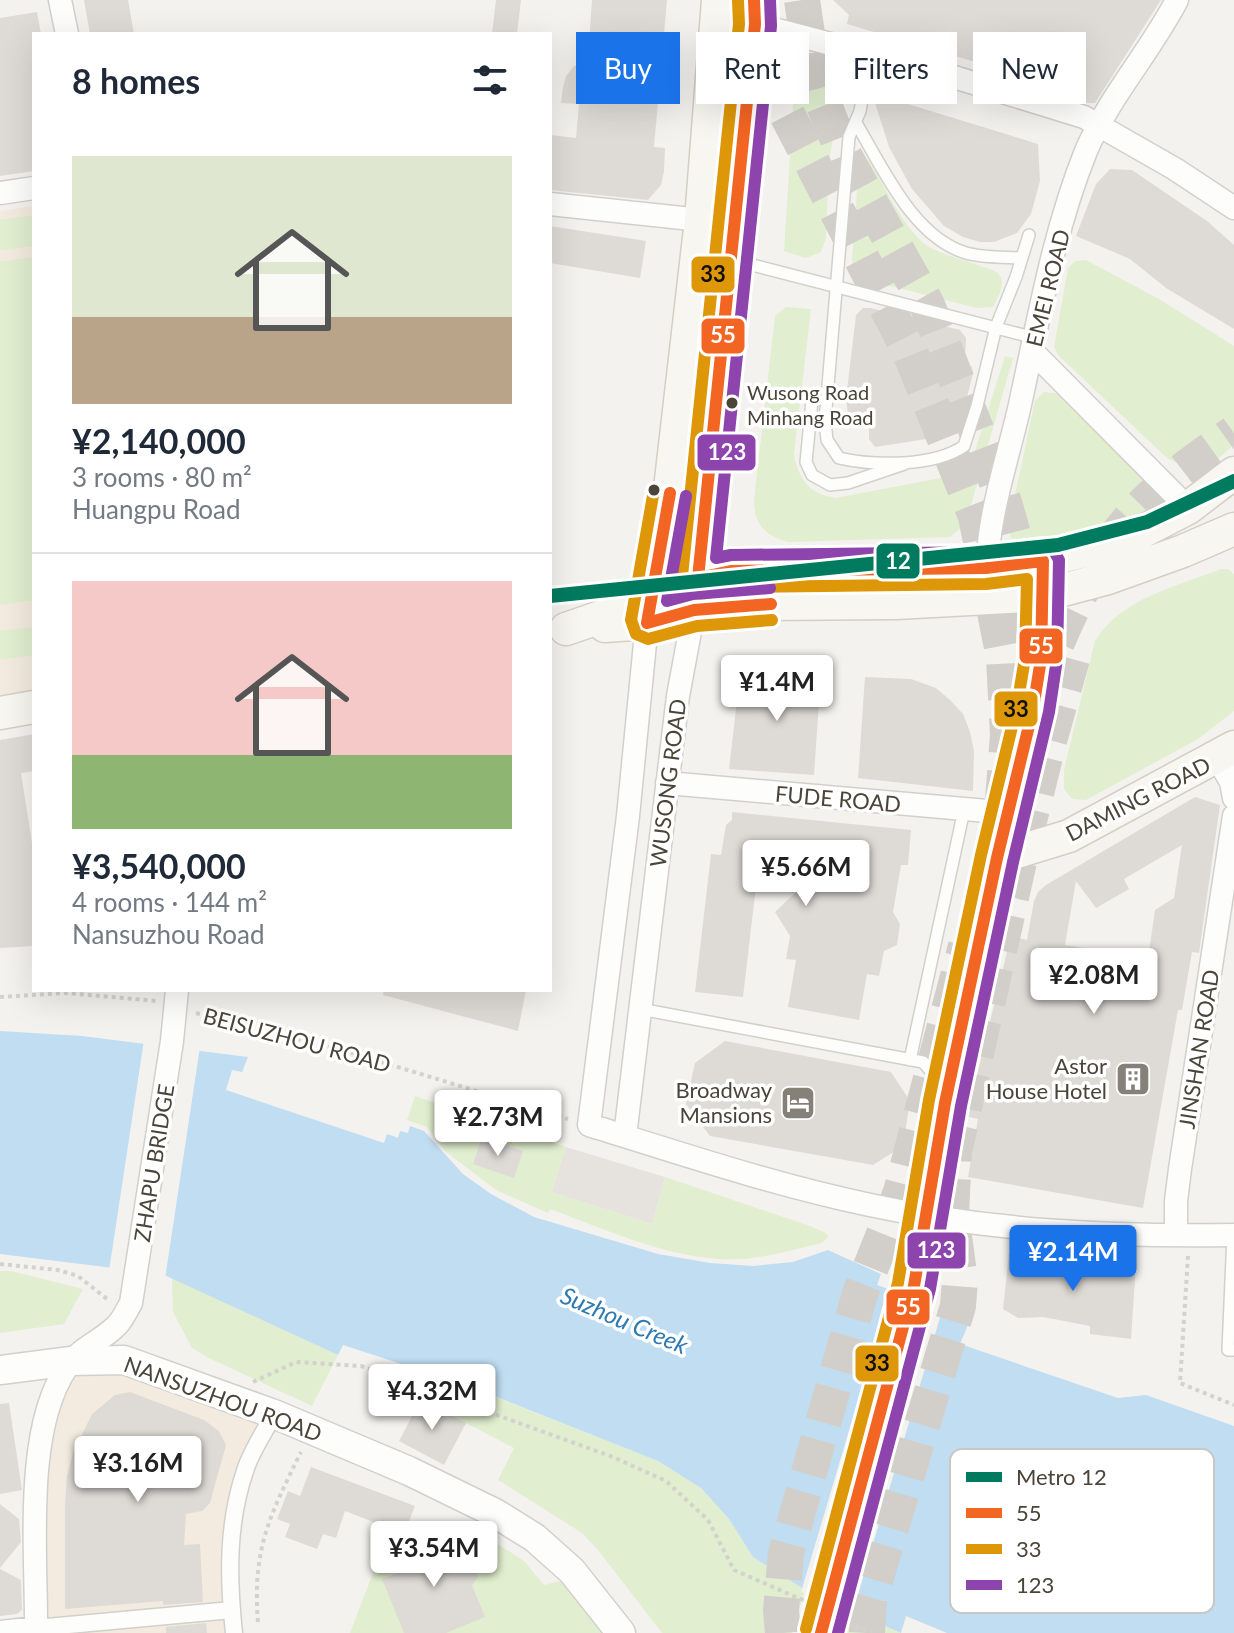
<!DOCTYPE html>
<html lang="en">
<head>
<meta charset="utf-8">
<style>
  body { margin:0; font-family:Lato,sans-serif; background:#f2f2f3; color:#1f2937; height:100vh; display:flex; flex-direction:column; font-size:30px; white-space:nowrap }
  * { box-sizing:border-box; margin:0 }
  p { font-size:26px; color:#747a83 }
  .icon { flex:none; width:44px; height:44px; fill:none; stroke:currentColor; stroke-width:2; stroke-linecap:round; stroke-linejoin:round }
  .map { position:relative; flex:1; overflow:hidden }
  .drawer { position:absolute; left:32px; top:32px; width:520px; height:960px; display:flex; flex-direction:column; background:#fff; border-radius:0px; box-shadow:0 8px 32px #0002 }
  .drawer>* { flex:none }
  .guide { position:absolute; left:576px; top:32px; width:538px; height:72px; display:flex; gap:16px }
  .price { position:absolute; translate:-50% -68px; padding:0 18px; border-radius:8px; background:#fff; color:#222; font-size:26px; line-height:52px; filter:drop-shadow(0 2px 4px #0008) }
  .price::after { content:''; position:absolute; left:50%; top:48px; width:24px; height:18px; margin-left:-12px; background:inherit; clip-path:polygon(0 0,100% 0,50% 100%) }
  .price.on { background:#1a73e8; color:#fff }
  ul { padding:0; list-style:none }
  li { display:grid; align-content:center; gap:16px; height:424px; padding:0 40px }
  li+li { border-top:2px solid #e0e1e3 }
  li span { display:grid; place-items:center; height:248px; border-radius:0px; color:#555 }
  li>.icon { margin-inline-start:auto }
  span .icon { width:144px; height:144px; fill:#fffc; stroke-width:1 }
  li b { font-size:34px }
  h2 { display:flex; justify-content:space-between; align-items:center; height:96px; padding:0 40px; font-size:34px }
  .tag { padding:0 28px; border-radius:0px; background:#fff; box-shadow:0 8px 32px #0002; font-size:28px; line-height:72px }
  .tag.on { background:#1a73e8; color:#fff }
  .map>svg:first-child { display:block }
</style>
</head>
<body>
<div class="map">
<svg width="1234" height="1633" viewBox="0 0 1234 1633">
  <rect width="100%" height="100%" fill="#f4f2ee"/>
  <path fill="#f3ebdf" d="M34,206v485l-34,7v-487z
    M71,1361l203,53 -42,105 5,114h-201l2,-174z"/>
  <path fill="#e1eecf" d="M827,70l23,5 2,15 -15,27 -8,44 -3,77 -5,14 -15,6 -22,-7 10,-159 12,-20z
    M865,158l4,3c15,24 37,72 60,86 13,8 66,22 69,26 9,10 0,24 -5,34l-16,1 -114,-29 -10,-12 -1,-8 7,-95z
    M34,215v31l-34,4v-30z
    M34,257v343l-34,5v-343z
    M1086,260l73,39 75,47v98c-22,23 -37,31 -67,14l-109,-103 -4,-8 14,-79 7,-7z
    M786,307l25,2 -17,145c5,27 16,40 42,44l125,-24 10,-10 34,-108 8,2 -44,154 -7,15 -12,10 -162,5c-23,-6 -34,-18 -34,-42l21,-184z
    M1044,392l11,1 9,7 89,86c4,6 10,15 6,23 -7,14 -120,34 -140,35l-8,-6 -3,-11 27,-126z
    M1221,569h7l6,5v137l-36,28 -112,61 -14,-1 -8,-10v-19l31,-129c26,-43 83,-55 126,-72z
    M34,627v28l-34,5v-29z
    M415,1096l151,51 -14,45 100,32 13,-47 145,49 16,7 2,4 -6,6c-34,8 -70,19 -105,16 -58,-5 -113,-30 -167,-50l-2,4 -52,-23 -51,-39 -18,-24 -20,-7z
    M0,1271h11l72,18 -19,35 -64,9z
    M172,1278l166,77 -26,51 -103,-48 -17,-10 -19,-36z
    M452,1380l206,81 43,27 28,31 24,38 52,33 -13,43h-130l-64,-83 -16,-17 -84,-53 16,-32 -75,-39z
    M464,1522l60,39 20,24 17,-4 22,19 11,24 8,9h-252l31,-81z
    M847,1609l54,24h-56z"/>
  <path fill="#e6e3df" d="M566,1147l99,30 -13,47 -100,-32z"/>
  <path fill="#c0ddf1" d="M0,1031l82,5 166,21 -6,15 -10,-2 -6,20 158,53 3,-9 11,4 2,-7 8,2 2,-7 14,5 39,43 28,20 43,23 124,37 52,9 43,3 40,-4 35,-12 53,24 -4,11 94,33 -11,26 158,54 28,-3 88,31v207h-287l-41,-17 -5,17 -96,-43 -52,-33 -24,-38 -28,-31 -43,-27 -189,-75 -126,-41 -5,10 -176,-81 -162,-20z"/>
  <path fill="#f4f2ee" d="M144,1040l56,7 -35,232 -56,-8z
    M892,1286l52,18 -92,311 -51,-23z"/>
  <path fill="#dedbd6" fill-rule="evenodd" d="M84,0h44l6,34h-44z
    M496,0h25l-4,34h-25z
    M592,0h75l-13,147 11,1 -1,23 -3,14 -13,15 -98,-10 1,-55 25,3 3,-34 -18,-1 2,-16 3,-11 8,-10 14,-6z
    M833,0h328l-66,103h-8l-97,-29 2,-7 -145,-43 2,-9z
    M37,12l4,22h-7v137l-34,5v-158z
    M872,93l166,51 2,37 -9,33 -14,19 -23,9h-14l-17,-5 -19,-11 -32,-37 -23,-42z
    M1110,169l22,1 75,51 27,24v84l-68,-41 -36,-29 -54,-23 20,-52z
    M550,226l96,15 -6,37 -90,-15z
    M863,308h7l90,22 6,8 -1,24 7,5 1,7 -14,53 -7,8 -77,12 -6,-8v-19h-12l-9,-6 -2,-15 10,-84z
    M767,670l54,3 -7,102 -85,-6 9,-77 5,-13 11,-7z
    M865,677l46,2 25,9 14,12 13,14 7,18 4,19 -1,40 -115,-13z
    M34,734v37l-13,2 13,83v90l-34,2v-208z
    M1195,797l25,8 -21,148 -7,-1 -10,58h-4l-35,198 -175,-31 10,-58 -9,-2 4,-26 38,-155 16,4 7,-39 4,-9 8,-7zM1182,845l-8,53 -19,12 -7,49 -83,-14 11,-64 20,27 33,-19 -5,-10z
    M732,812l179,18 -3,35h-7l-8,47 7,12 -3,21 -13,6 -5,25 -12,-2 -8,46 -71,-13 8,-47 -10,-1 4,-23 -15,-24 21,-20 7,-36 -43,-4 -17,145 -48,-5 16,-138 10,1 5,-30 6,-5z
    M384,990h142l-8,41 -135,-36z
    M725,1041l166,31 19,29 -7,45 -30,19 -163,-29 -24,-32 9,-41z
    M482,1137l41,14 -9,27 -41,-14z
    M1009,1254l127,11 -5,74 -41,-5v-8l-47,-9 -25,1 -15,-9z
    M130,1392l74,28 15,11 7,14 -16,58 -8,8 -16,3 -2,31 16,-1 3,58 -40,3v-4l-98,8v-103l2,-30 6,-23 19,-39 23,-19z
    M421,1399l45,24 -22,42 -45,-24z
    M9,1403l13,87 -22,4v-90z
    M311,1467l104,39 -11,28 -59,-23 -9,27 -13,-4 -6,15 -32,-12 5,-13 -13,-5 11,-28 12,5z
    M0,1504l19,15 2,23 -21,26z
    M449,1535l7,19 12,1 10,22 -6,8 13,32 -39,16h-42l-22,-54 18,-7 -7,-15z
    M0,1569l21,11 1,30 -5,4 -17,2z
    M206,1623l1,10h-41v-6z"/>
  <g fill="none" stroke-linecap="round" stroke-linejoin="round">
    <path stroke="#d2cfca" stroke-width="36" stroke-dasharray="36 18" stroke-linecap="butt" d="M802,0l8,54 14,51 21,52 82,148 73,185c18,56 31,117 36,175
      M753,13l23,80 134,259 66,164 28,142 4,77 -5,65
      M1037,693c28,-76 61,-150 123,-204 23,-20 49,-38 74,-56
      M783,1633l-2,-23 5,-57 74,-259 41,-102 65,-246
      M867,1633l2,-33 89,-294 2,-26 -9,-65 3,-63 66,-295 29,-116 23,-82"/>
    <g stroke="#d2d0cb" stroke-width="14">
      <path id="service" d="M870,54l-10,57 -11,26 -24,284 2,19 12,18c35,8 95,9 125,-12l13,-40 19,-79 20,-50 13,-42
        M856,123c27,45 57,114 110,130 18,5 38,4 56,5
        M733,260l302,78
        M812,401l-6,61 6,13 18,10 18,-2 56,-19
        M640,1009l283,53 15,17 3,9
        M910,1060l54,-250
        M1233,1235l-5,115h6"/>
    </g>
    <g stroke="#d2d0cb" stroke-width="19">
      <path id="pedestrian" d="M36,1628l196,-18
        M234,1633c-6,-56 -7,-111 12,-165 6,-18 19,-37 28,-54"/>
    </g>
    <g stroke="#d2d0cb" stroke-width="25">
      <path id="minor" d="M60,0l7,34
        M755,24l186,49 143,44 91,52 59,39
        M0,193l34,-5
        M550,204l151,16
        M1032,351l156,157
        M987,582c-2,-57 19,-117 32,-173 19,-86 34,-176 67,-258 23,-54 64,-99 91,-151
        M647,623l-19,193 -39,309c93,29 186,60 281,80 120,26 242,32 364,30
        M1217,758l14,24 3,16
        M667,783l343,30
        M625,1136l53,-440 16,-86
        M1176,1235v-34l4,-32 54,-353
        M0,1632l36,-4
        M36,1633c1,-77 -13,-202 31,-266 12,-18 32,-25 47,-39 8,-6 12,-17 17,-25l41,-262 5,-51"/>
    </g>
    <g stroke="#d2d0cb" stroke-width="31">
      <path id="tertiary" d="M0,1370l71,-9 53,-1 150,54 135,57 86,42 40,25 37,33 49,62
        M821,1633l93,-347 31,-183 52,-245 36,-149 8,-50 3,-64"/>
    </g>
    <g stroke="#d3cfc5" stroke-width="35">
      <path id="secondary" d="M696,598l59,-574 -1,-24
        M649,608l16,-76 36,-312 17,-220
        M605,626l42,-3 47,-13 59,-6 143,-1 148,-8 64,-17 75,-27 51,-22
        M566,629l58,-20 57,-28 50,-10 255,-3 57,-7 63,-15 30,-11 52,-27 46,-35
        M0,713l34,-6
        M997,858l72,-22 165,-89"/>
    </g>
    <path stroke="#d3d2cc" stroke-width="4" stroke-dasharray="4 4" stroke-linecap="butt" d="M0,997l66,-4 91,8
      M196,1013l146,37 226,69
      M1188,1256l-8,127 54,22
      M0,1264l58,6 20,6 29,23
      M253,1382l43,-20 65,4 252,91 53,24 42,39 26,50 71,31
      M258,1622c-6,-73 12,-107 43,-170
      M848,1623l24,10"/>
    <use href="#service" stroke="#fdfdfc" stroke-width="11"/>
    <use href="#pedestrian" stroke="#fdfdfc" stroke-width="16"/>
    <use href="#minor" stroke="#fdfdfc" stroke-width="22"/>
    <use href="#tertiary" stroke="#fdfdfc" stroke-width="28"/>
    <use href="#secondary" stroke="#f7f6f1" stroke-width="32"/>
    <g stroke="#fff" stroke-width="18">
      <path id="bus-1" d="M754,0l1,24 -57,554 33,-7 255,-3 57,-7 -2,98 -8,50 -36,149 -52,245 -31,183 -93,347
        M670,493l-23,130 47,-13 77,-6"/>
    </g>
    <g stroke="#fff" stroke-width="18">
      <path id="bus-2" d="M738,1l1,23 -57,552c3,28 33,15 51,11l253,-3 41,-5 -2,79 -8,48 -36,149 -52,245 -31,183 -92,346
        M654,490l-23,130 5,14 12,5 49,-13 75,-6"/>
    </g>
    <g stroke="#fff" stroke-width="18">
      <path id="bus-3" d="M770,0l1,26 -55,532 15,-3 254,-3 58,-7 10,4 6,11 -2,99 -8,53 -36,150 -52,244 -31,183 -92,344
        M686,496l-19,105 26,-7 77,-6"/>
    </g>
    <use href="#bus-1" stroke="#f26522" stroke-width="12"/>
    <use href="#bus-2" stroke="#dd9709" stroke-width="12"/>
    <use href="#bus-3" stroke="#8e44ad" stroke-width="12"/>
    <g stroke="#fff" stroke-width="20">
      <path id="metro-1" d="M550,596l508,-51 89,-23 87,-41"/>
    </g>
    <use href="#metro-1" stroke="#007b5f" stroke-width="14"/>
  </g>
  <defs>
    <g id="building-square" transform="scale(1.8)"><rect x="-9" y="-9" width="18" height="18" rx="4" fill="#868178" stroke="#fff"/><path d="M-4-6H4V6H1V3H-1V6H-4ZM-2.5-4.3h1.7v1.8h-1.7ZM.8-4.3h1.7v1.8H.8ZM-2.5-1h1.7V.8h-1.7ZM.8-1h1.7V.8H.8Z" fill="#fff"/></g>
    <g id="hotel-square" transform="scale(1.8)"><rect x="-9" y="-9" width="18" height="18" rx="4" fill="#868178" stroke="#fff"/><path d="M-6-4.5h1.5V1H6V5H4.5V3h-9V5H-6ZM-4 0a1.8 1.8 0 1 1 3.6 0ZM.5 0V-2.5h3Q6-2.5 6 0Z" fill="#fff"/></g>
  </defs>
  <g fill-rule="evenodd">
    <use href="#building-square" x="1133" y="1079"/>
    <use href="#hotel-square" x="798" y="1103"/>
  </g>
  <g fill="#4b4439" stroke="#fff" stroke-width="3">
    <circle cx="732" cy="403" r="7"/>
    <circle cx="654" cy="490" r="7"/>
  </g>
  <g text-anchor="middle" stroke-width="7" stroke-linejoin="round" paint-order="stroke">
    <g font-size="20" fill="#4b4439" stroke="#fff" text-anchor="start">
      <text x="747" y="400">Wusong Road<tspan x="747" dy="25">Minhang Road</tspan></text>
    </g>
    <g font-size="22" fill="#4b4439" stroke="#fff">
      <text transform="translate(1048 288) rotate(-76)" y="8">EMEI ROAD</text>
      <text transform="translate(668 783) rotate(-83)" y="8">WUSONG ROAD</text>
      <text transform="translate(838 799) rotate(5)" y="8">FUDE ROAD</text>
      <text transform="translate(1138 799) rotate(-27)" y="8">DAMING ROAD</text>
      <text transform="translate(297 1040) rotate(15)" y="8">BEISUZHOU ROAD</text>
      <text transform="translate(1199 1049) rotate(-81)" y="8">JINSHAN ROAD</text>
      <text transform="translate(154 1163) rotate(-81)" y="8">ZHAPU BRIDGE</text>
      <text transform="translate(223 1399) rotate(20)" y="8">NANSUZHOU ROAD</text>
    </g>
    <g font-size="22" fill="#4b4439" stroke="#fff" text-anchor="end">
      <text x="1107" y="1074">Astor<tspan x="1107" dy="25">House Hotel</tspan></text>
      <text x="772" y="1098">Broadway<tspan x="772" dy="25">Mansions</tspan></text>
    </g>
    <g font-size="24" font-style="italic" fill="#2e7ab2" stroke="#fff">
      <text transform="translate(624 1321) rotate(23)" y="8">Suzhou Creek</text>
    </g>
  </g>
  <rect x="950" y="1449" width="264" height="164" rx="12" fill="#fff" stroke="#c9c7c4" stroke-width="2"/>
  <rect x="966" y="1472" width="36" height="10" fill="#007b5f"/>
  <rect x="966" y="1508" width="36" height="10" fill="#f26522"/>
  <rect x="966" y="1544" width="36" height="10" fill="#dd9709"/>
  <rect x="966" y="1580" width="36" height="10" fill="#8e44ad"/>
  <g font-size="22" fill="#4b4439">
    <text x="1016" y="1485">Metro 12</text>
    <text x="1016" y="1521">55</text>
    <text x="1016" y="1557">33</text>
    <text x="1016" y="1593">123</text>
  </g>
  <g stroke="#fff" stroke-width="3">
    <rect x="690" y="255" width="46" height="39" rx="8" fill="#dd9709"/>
    <rect x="700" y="317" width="46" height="38" rx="8" fill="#f26522"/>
    <rect x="696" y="433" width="61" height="39" rx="8" fill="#8e44ad"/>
    <rect x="875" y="542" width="46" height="38" rx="8" fill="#007b5f"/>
    <rect x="1018" y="627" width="46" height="38" rx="8" fill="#f26522"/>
    <rect x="993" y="690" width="46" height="38" rx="8" fill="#dd9709"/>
    <rect x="906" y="1231" width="61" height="39" rx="8" fill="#8e44ad"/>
    <rect x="885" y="1288" width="46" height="38" rx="8" fill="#f26522"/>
    <rect x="854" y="1344" width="46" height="39" rx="8" fill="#dd9709"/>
  </g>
  <g font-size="22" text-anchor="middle" font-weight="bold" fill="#fff">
    <text x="723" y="343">55</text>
    <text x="727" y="460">123</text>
    <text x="898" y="569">12</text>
    <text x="1041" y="654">55</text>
    <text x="936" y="1258">123</text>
    <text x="908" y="1315">55</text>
  </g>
  <g font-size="22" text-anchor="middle" font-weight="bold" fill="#111">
    <text x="713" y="282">33</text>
    <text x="1016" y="717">33</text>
    <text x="877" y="1371">33</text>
  </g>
</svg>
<b class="price" style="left:777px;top:723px">¥1.4M</b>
<b class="price" style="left:806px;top:908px">¥5.66M</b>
<b class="price" style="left:1094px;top:1016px">¥2.08M</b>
<b class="price" style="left:498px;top:1158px">¥2.73M</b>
<b class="price on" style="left:1073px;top:1293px">¥2.14M</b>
<b class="price" style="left:432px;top:1432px">¥4.32M</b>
<b class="price" style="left:138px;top:1504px">¥3.16M</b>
<b class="price" style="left:434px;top:1589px">¥3.54M</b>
<div class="guide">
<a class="tag on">Buy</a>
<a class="tag">Rent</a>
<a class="tag">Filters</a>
<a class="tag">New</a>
</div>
<section class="drawer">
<h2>8 homes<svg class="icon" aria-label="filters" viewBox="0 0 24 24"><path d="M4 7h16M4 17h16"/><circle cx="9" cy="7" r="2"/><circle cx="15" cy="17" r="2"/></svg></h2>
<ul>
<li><span style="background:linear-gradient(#dfe7d0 65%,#b9a48a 0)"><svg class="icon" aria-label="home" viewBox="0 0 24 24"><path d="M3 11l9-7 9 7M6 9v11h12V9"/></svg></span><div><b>¥2,140,000</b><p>3 rooms · 80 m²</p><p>Huangpu Road</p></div></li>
<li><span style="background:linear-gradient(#f6c9c9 70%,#8fb573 0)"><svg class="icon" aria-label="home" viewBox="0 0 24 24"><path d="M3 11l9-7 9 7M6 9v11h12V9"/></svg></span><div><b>¥3,540,000</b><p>4 rooms · 144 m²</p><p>Nansuzhou Road</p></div></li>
</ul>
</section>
</div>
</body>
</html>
